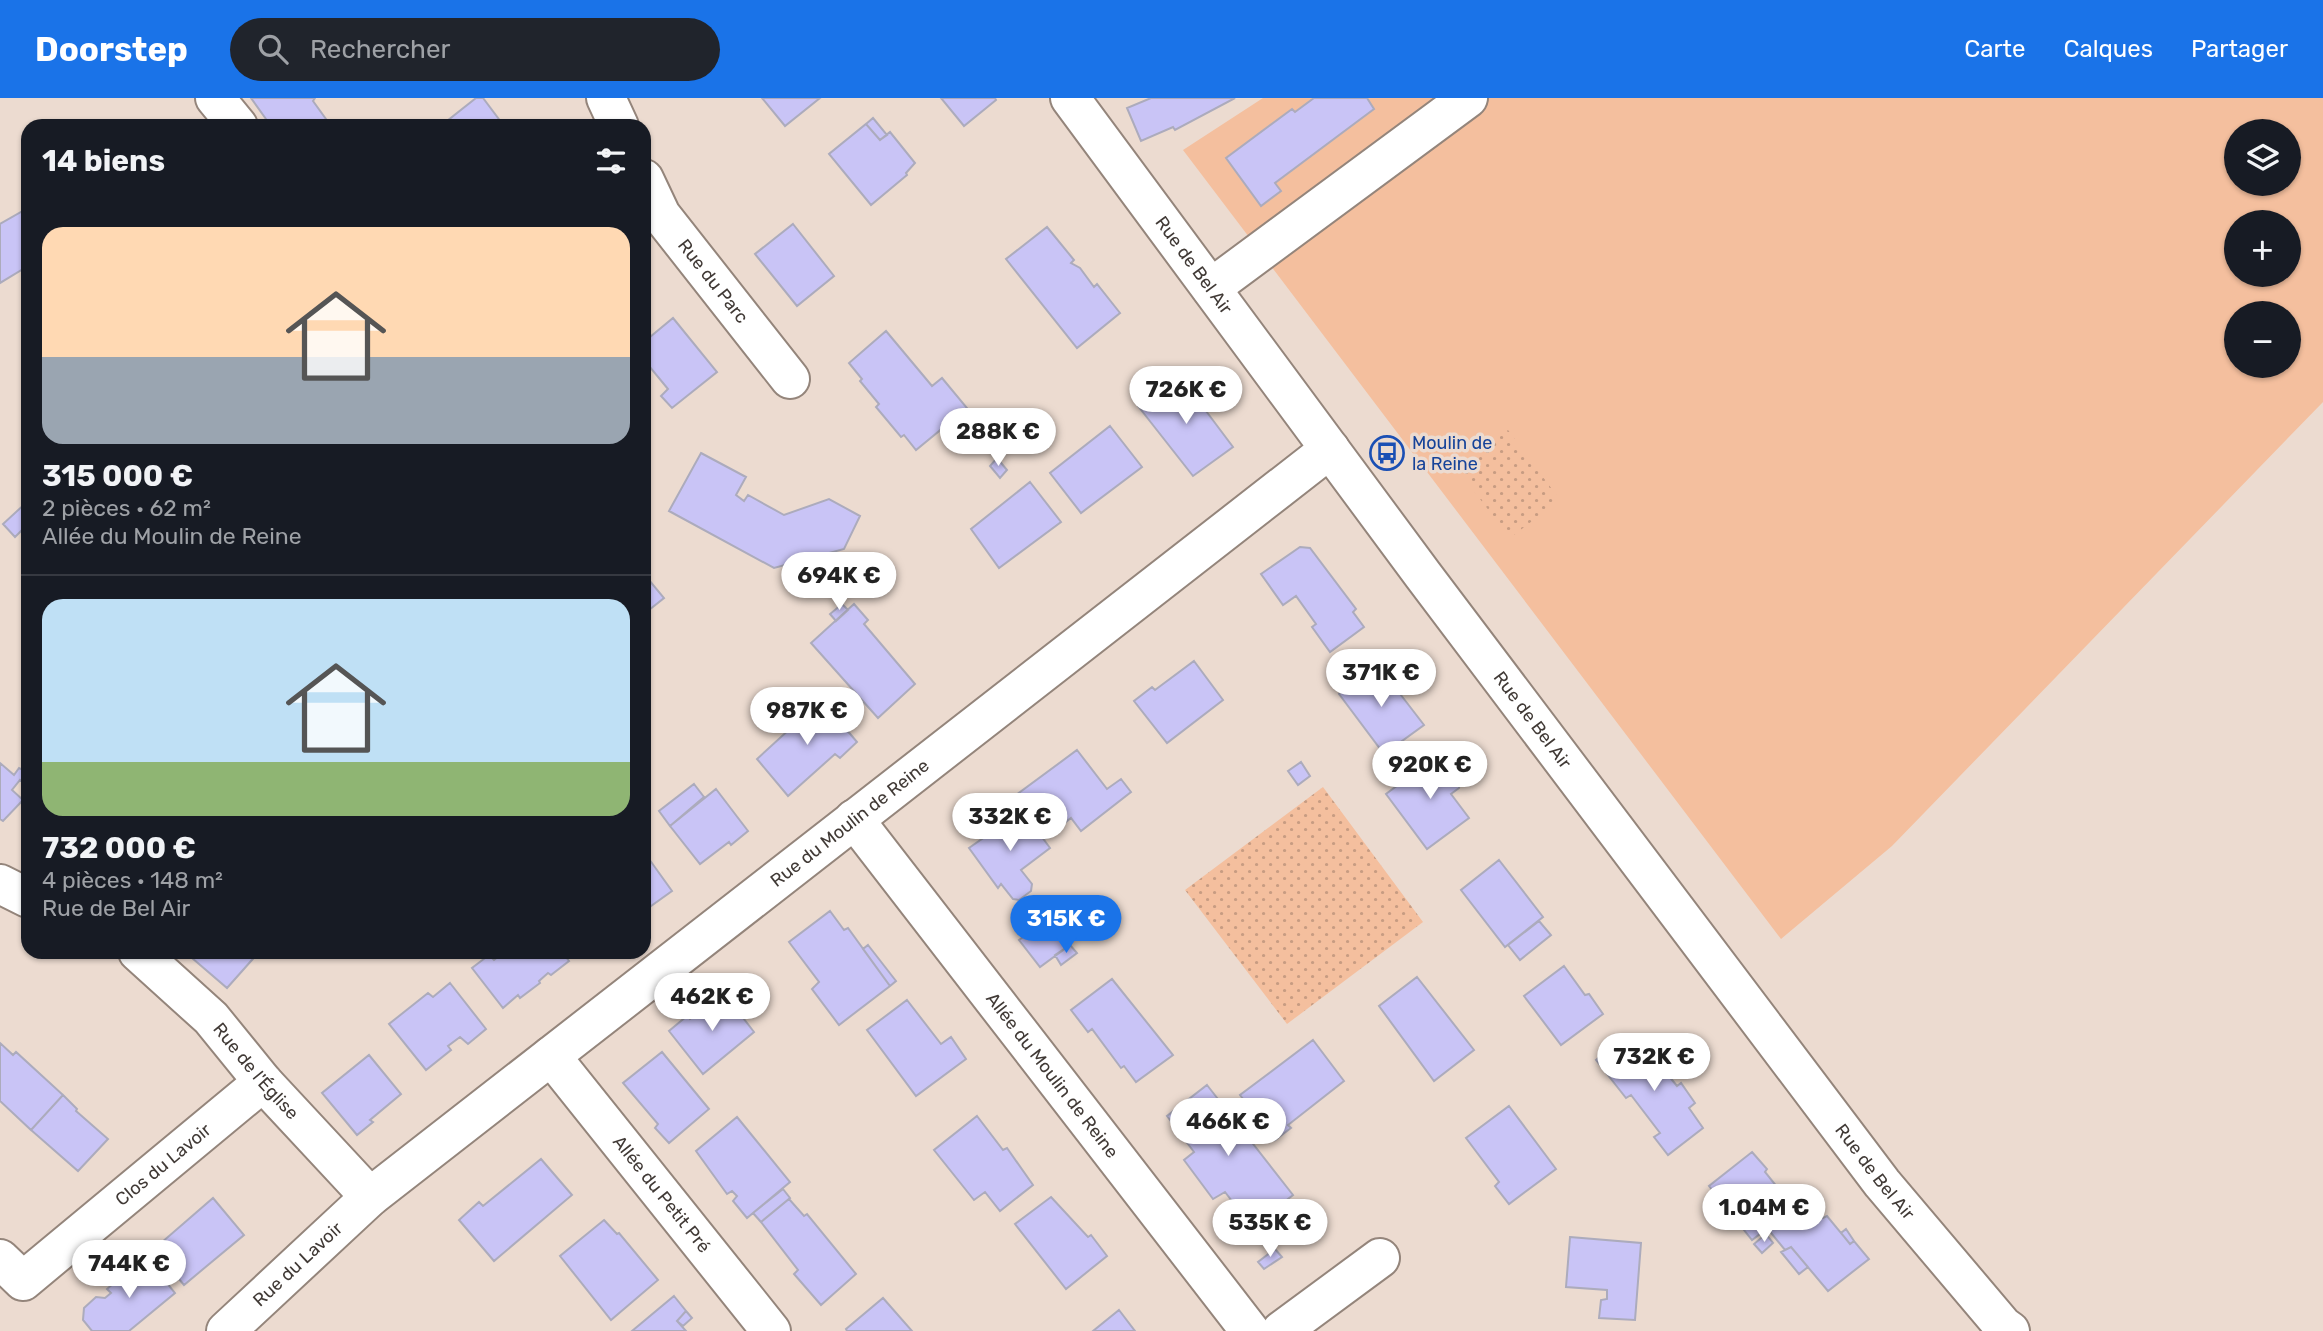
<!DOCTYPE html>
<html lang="fr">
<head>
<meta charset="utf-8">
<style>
  body { margin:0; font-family:Rubik,sans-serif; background:#20242c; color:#f1f3f6; height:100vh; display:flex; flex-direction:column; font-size:26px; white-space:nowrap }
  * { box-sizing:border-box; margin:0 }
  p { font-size:23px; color:#9ea1a6 }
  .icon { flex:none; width:38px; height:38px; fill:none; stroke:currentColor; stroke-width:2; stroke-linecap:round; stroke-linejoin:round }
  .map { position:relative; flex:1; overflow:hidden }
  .drawer { position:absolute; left:21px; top:21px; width:630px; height:840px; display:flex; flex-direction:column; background:#171b24; border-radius:21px; box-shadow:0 2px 5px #0004 }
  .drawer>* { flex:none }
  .tools { position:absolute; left:2224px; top:21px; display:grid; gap:14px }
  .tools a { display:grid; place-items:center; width:77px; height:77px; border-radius:50%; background:#171b24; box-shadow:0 2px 5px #0004; font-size:35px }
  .price { position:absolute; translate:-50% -60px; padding:0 16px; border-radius:24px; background:#fff; color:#222; font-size:23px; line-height:46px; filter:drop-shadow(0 2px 4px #0008) }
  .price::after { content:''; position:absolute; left:50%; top:42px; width:21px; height:16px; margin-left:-10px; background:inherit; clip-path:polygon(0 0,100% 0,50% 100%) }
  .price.current { background:#1a73e8; color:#fff }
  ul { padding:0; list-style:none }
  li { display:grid; align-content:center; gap:14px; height:371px; padding:0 21px }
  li+li { border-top:2px solid #363941 }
  li span { display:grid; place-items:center; height:217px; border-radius:21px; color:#555 }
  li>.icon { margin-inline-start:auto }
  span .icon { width:126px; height:126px; fill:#fffc; stroke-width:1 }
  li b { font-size:30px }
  h2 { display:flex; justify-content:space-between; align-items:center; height:84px; padding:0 21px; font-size:30px }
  header { display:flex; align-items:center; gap:42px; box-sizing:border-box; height:98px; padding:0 35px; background:#1a73e8; color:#fff }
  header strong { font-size:33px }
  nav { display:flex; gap:38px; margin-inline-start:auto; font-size:24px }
  .search { width:490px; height:63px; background:#20242c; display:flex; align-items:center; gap:18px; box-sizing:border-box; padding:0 24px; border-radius:38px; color:#9ea1a6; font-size:26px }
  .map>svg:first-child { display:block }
</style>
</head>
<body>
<header>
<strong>Doorstep</strong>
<div class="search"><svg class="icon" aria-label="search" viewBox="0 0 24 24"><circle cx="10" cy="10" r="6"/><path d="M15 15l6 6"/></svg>Rechercher</div>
<nav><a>Carte</a><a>Calques</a><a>Partager</a></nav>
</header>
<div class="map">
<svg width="2323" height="1233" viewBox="0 0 2323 1233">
  <defs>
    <pattern id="park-dots" width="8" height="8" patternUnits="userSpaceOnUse" patternTransform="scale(1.75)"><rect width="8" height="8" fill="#f4bf9e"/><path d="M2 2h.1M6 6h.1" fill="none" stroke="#c79c82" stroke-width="1.8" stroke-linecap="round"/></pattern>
  </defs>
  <rect width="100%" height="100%" fill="#ecdbd0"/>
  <path fill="#f4bf9e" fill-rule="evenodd" d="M1263,0h1060v304l-431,444 -111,93 -598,-789zM2236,33h53v53h-53zM2236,124h53v53h-53zM2236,215h53v53h-53z"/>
  <path fill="url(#park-dots)" d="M1508,332l52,70 -50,38 -53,-69z
    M1323,689l100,135 -136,102 -102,-134z"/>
  <path fill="#c9c4f6" stroke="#acabbc" stroke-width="2" d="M251,0h64l-2,3 18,25h-60z
    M476,0h7l21,28h-53l-4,-5z
    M762,0h58l-35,28z
    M941,0h54l1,2 -32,26z
    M1151,0h84l-60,32 -2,-3 -32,14 -14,-33z
    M1314,0h53l7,11 -99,74 6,8 -20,15 -35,-48 66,-49 3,3z
    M873,20l14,17 -7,5 -14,-16z
    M866,26l14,16 10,-8 25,31 -9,10 1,2 -36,30 -42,-51z
    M28,110v58l-28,17v-59z
    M793,126l41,52 -37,30 -42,-52z
    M1047,129l27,33 -3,3 9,5 14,19 3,-3 23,29 -43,35 -71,-89z
    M673,220l44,54 -45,36 -11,-12 7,-7 -24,-29v-18z
    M886,233l46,55 10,-8 25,30 -51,42 -12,-15 -3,2 -25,-30 3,-3 -19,-23 2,-2 -13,-16z
    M1179,277l54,72 -40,29 -55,-70z
    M1110,328l32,41 -61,46 -31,-40z
    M701,355l45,24 -10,18 8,6 4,-6 36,20 45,-16 31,17 -16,33 -70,19 -105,-57z
    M997,360l10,12 -7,8 -10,-12z
    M1030,384l31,40 -62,46 -28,-39z
    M28,403v23l-13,13 -12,-13z
    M1300,449l10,1 46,61 -3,3 11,15 -34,25 -18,-25 4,-3 -20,-28 -13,9 -22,-31z
    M644,476l20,24 -20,16z
    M842,506l6,6 -12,11 -6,-7z
    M854,506l14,16 -4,4 51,60 -37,34 -67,-75z
    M1194,563l29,39 -56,43 -33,-42 18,-14 3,3z
    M1377,566l47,61 -40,29 -45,-60z
    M818,598l39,46 -17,16 -5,-4 -47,42 -31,-37 46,-42 -4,-5z
    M1077,652l30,39 14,-10 10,13 -50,39 -10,-13 -27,21 -32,-41z
    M1441,655l19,26 -1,9 -8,6 18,24 -42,31 -41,-55z
    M1301,664l9,14 -12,9 -10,-14z
    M0,665l14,12 5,-7 8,4 1,-2v16l-8,-6 -8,10 11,10 -20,21 -3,-2z
    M694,686l10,13 -34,29 -11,-15z
    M716,691l32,42 -17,14 -2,-3 -29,22 -30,-38z
    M1022,712l28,38 -29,22 11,14 -1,7 -12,9 -6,-1 -12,-15 -3,4 -29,-40 17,-12 -3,-3 20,-13 2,3z
    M644,754l28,39 -28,20z
    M1499,762l44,57 -38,30 -44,-57z
    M830,813l14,19 4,-2 42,58 -51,39 -27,-36 7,-7 -30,-40z
    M1051,820l19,27 -30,22 -21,-27z
    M1539,823l12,14 -31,25 -12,-15z
    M868,847l28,36 -6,5 -27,-37z
    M1070,847l7,8 -16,12 -6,-10z
    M185,854h74l-32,36z
    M504,854h58l7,9 -18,14 -3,-2 -9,8 1,2 -20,15 -2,-3 -15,13 -31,-40 17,-13 5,5z
    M1564,868l21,29 4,-1 14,20 -42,31 -37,-49z
    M1417,879l57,73 -40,31 -55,-75z
    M1112,881l61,76 -37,27 -12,-16 -3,2 -29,-39 -4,3 -17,-22z
    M450,885l36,46 -18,15 -8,-7 -12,9 3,4 -25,20 -37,-46 39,-31 5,4z
    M723,894l31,40 -51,42 -34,-43 18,-15 3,3z
    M907,902l34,44 10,-7 15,22 -50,37 -49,-66z
    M1624,940l12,15 -13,11 6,8 35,-26 15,19 -11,10 9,11 4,-3 14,20 -6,5 14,20 -35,27 -14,-18 6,-4 -29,-38 -5,3 -30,-38z
    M1313,942l31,41 -56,44 3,3 -16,12 -35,-45z
    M0,945l13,12 3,-3 47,43 -32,35 -31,-29z
    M662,954l47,57 -40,34 -14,-15 3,-4 -35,-41z
    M369,957l32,39 -31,26 3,2 -16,13 -35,-42z
    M1207,987l86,110 -41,32 -27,-35 -12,7 -29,-39 10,-8 -27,-36z
    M63,997l14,14 -1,2 32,28 -30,32 -47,-41z
    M1509,1008l47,63 -47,35 -14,-18 4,-4 -33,-44z
    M977,1018l26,34 4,-2 26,37 -33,26 -15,-19 -11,8 -40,-50z
    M737,1019l53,65 -43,36 -14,-17 4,-5 -5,-5 -5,3 -31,-43z
    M1752,1054l15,17 -2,3 29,36 -42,32 -43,-54z
    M541,1061l31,36 -78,66 -35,-41 20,-18 4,4z
    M783,1091l7,9 -29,24 -8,-9z
    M1051,1099l37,40 3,-2 16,21 -41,33 -51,-65z
    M1807,1099l16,21 4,-2 23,28 4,-3 15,18 -41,32 -37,-44 -6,3 -18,-22z
    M213,1100l31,37 -60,50 -30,-36z
    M789,1101l15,17 3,-2 49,60 -35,31 -27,-31 4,-4 -37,-48z
    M604,1122l13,14 2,-1 39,47 -47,40 -51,-64z
    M1846,1131l8,12 -4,3 -9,-11z
    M1766,1136l7,9 -11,10 -8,-9z
    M1570,1139l71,6 -6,77 -36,-2 2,-18 6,-1v-9l-41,-3z
    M1791,1149l17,20 -9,7 -18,-22z
    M1275,1151l7,8 -18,12 -6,-7z
    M145,1158l30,37 -46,38h-37l-9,-11 1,-12 12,-11 9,1 6,-5 -4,-4z
    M674,1198l12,15 -9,10 9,10h-54z
    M883,1200l29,33h-65l-1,-2z
    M1119,1212l16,21h-42z
    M686,1213l6,7 -9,8 -6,-5z"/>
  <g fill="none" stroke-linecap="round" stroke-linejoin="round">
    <g stroke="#94857b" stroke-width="42">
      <g id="minor">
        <path d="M215,0l23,28"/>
        <path d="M606,0l13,28"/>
        <path id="s1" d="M1070,0l353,477 459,608 121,143 7,5"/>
        <path id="s2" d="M644,81l17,36 129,164"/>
        <path d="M1211,190l257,-190"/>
        <path id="s3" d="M854,721l396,512"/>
        <path d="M0,786l28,14"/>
        <path id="s4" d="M138,854l73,66 52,64 107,115"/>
        <path id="s5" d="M551,958l220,275"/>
        <path id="s6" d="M0,1161l23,22 240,-199"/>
        <path id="s7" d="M226,1233l144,-134 960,-748"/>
        <path d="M1281,1233l99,-73"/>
      </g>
    </g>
    <use href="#minor" stroke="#fff" stroke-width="38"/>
  </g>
  <defs>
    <g id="bus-ring" transform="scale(1.75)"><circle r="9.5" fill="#ecdbd0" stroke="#1a4fb4" stroke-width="1.5"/><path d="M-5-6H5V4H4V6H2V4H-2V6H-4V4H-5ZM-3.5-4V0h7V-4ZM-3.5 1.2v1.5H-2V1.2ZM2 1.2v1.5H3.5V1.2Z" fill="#1a4fb4"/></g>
  </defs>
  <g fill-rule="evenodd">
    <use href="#bus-ring" x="1387" y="355"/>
  </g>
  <g text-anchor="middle" stroke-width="7" stroke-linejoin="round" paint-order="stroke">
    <g font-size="18" fill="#413a36" stroke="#ecdbd0">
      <text dy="6" stroke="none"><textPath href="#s1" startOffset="208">Rue de Bel Air</textPath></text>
      <text dy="6" stroke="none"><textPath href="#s2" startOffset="124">Rue du Parc</textPath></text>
      <text dy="6" stroke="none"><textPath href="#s1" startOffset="775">Rue de Bel Air</textPath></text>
      <text dy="6" stroke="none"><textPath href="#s7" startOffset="805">Rue du Moulin de Reine</textPath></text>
      <text dy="6" stroke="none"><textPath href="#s4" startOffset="168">Rue de l'Église</textPath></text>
      <text dy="6" stroke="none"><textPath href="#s3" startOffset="324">Allée du Moulin de Reine</textPath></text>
      <text dy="6" stroke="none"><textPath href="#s6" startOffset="214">Clos du Lavoir</textPath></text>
      <text dy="6" stroke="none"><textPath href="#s1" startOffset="1342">Rue de Bel Air</textPath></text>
      <text dy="6" stroke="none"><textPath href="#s5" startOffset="177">Allée du Petit Pré</textPath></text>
      <text dy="6" stroke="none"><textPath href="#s7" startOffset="98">Rue du Lavoir</textPath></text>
    </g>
    <g font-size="18" fill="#164399" stroke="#ecdbd0" text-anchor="start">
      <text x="1412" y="351">Moulin de<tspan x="1412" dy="21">la Reine</tspan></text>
    </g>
  </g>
</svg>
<div class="tools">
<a><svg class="icon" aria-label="layers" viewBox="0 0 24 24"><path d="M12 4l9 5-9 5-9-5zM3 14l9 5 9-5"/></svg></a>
<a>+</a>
<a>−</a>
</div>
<b class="price" style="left:1186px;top:328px">726K €</b>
<b class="price" style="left:998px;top:370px">288K €</b>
<b class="price" style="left:839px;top:514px">694K €</b>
<b class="price" style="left:1381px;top:611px">371K €</b>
<b class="price" style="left:807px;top:649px">987K €</b>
<b class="price" style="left:1430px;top:703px">920K €</b>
<b class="price" style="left:1010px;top:755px">332K €</b>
<b class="price current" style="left:1066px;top:857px">315K €</b>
<b class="price" style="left:712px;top:935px">462K €</b>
<b class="price" style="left:1654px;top:995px">732K €</b>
<b class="price" style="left:1228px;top:1060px">466K €</b>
<b class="price" style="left:1764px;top:1146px">1.04M €</b>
<b class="price" style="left:1270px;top:1161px">535K €</b>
<b class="price" style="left:129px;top:1202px">744K €</b>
<section class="drawer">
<h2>14 biens<svg class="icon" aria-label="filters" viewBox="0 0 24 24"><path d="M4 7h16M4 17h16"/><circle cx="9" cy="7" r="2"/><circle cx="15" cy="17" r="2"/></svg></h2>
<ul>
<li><span style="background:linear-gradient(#ffd9b3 60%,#9aa5b1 0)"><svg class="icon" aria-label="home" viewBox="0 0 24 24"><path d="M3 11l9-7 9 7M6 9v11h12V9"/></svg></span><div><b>315 000 €</b><p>2 pièces · 62 m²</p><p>Allée du Moulin de Reine</p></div></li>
<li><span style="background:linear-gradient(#bfe0f5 75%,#8fb573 0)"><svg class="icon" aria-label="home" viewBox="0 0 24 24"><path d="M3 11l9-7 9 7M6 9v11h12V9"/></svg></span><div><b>732 000 €</b><p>4 pièces · 148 m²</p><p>Rue de Bel Air</p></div></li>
</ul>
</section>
</div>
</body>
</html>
